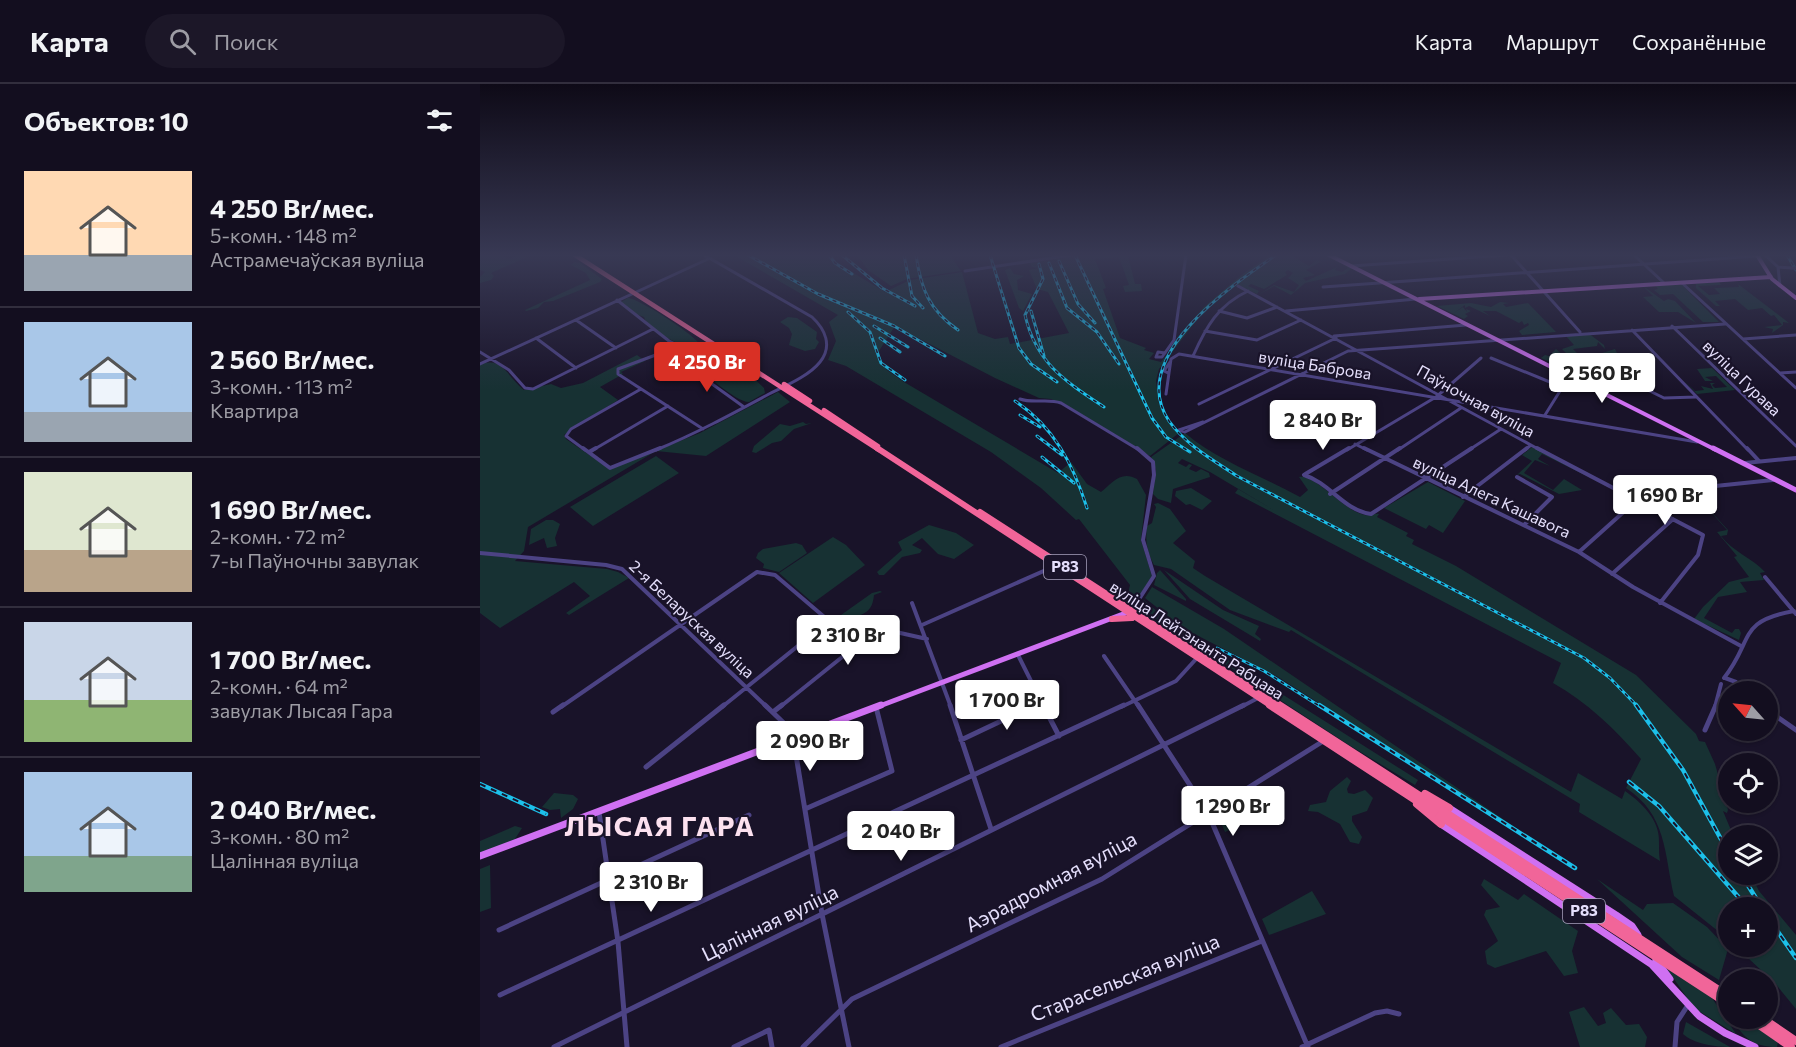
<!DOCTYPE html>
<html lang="ru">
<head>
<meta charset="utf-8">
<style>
  body { margin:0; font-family:Commissioner,sans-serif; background:#1c1728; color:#f1f3f6; height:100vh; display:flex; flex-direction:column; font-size:22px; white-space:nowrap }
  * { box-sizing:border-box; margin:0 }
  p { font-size:20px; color:#9d9ca4 }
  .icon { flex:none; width:33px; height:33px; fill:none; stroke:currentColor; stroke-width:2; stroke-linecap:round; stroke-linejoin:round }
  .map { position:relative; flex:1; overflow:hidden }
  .side { display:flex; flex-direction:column; background:#130e1f; width:480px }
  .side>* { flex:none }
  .needle { width:39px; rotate:297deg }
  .tools { position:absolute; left:1238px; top:597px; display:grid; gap:12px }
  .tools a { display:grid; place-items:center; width:60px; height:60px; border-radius:50%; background:#130e1f; box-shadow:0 2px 4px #0004,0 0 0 2px #322e3d; font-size:30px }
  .price { position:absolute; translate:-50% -51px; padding:0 14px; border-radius:6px; background:#fff; color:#222; font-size:20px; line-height:39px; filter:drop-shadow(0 2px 3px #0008) }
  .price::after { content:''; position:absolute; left:50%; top:36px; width:18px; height:14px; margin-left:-9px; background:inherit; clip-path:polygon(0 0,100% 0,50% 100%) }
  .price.on { background:#d93025; color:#fff }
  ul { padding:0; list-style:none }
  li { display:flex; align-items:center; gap:18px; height:150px; padding:0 24px }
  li+li { border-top:2px solid #322e3d }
  li span { display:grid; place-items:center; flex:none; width:168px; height:120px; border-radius:0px; color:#555 }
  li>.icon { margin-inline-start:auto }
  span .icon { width:72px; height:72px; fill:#fffc; stroke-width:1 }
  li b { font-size:26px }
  h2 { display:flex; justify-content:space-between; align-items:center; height:72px; padding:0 24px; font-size:26px }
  header { display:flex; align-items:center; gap:36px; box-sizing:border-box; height:84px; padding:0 30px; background:#130e1f; border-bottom:2px solid #322e3d }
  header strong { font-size:28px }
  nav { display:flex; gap:33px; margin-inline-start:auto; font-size:21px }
  .search { width:420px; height:54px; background:#1c1728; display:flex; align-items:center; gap:15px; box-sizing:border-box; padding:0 21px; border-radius:33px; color:#9d9ca4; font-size:22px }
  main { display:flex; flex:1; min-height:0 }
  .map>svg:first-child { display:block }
</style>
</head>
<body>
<header>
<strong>Карта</strong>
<div class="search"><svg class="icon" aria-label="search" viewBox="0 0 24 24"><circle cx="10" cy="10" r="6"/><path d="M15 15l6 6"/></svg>Поиск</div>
<nav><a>Карта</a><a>Маршрут</a><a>Сохранённые</a></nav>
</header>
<main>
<section class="side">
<h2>Объектов: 10<svg class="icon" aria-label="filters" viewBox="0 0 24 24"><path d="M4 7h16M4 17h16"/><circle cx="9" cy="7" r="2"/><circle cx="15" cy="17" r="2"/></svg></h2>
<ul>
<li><span style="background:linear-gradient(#ffd9b3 70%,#9aa5b1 0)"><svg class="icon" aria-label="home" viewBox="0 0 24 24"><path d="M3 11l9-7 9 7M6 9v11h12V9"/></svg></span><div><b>4 250 Br/мес.</b><p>5-комн. · 148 m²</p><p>Астрамечаўская вуліца</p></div></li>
<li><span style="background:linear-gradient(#a9c7e8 75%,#9aa5b1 0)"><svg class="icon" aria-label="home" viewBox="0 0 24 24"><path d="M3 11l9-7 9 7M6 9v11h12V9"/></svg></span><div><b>2 560 Br/мес.</b><p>3-комн. · 113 m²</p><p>Квартира</p></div></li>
<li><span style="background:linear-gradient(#dfe7d0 65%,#b9a48a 0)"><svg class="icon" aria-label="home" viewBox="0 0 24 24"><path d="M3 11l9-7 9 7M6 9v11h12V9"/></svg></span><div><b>1 690 Br/мес.</b><p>2-комн. · 72 m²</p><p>7-ы Паўночны завулак</p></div></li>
<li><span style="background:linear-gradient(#c9d6e8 65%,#8fb573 0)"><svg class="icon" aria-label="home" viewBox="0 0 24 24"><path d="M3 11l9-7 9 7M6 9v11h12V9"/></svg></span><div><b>1 700 Br/мес.</b><p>2-комн. · 64 m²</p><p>завулак Лысая Гара</p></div></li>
<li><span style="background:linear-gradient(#a9c7e8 70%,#7fa58c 0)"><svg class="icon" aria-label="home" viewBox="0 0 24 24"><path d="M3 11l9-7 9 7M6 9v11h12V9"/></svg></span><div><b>2 040 Br/мес.</b><p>3-комн. · 80 m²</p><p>Цалінная вуліца</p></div></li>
</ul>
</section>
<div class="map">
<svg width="1316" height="963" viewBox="0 0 1316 963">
  <rect width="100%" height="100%" fill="#191329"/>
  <path fill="#173133" d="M0,171h22l6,4 10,-4 9,2 -36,16 3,3 -3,4 -11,3v-6l5,-5 -5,-2z
    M254,171h99l4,8 48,29 25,-12 52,-8 16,61 17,6 13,-2 2,7 59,-11 -21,-41 -11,-3 -8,-19 9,-2 -6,-1 -2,-4 53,-8h45l7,29h6l1,7 -17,1 -2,-6 6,-1 -10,-28 -24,2 11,29 -3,1 17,49 26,10 -2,2 10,3 -5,6 12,3 43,-55 40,-34 26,-18h4l-65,49 -50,65 -3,12 3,23 6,13 14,16 -29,23 -81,-49 -18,-8 -12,-1 -44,-20 -100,-52 -18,28 10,16 17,12 154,91 13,-11 16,22 14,8c11,-9 20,-22 36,-13l9,16 -5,45 11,36 -15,24 -10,-2 3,-13 -51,-66 -3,1 -35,-32 -50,-36 -145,-86 -18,-6 8,-19 -7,-19 9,-7z
    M377,171h93l11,16 -54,8 -16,7 -23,-16z
    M797,171h14l18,11 8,-6 13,7 -10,-5 -14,8 9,5 -12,3 3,3 31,-14 -2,3 7,2 6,-4 -2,-2 6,2 -7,6 -40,9 -14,12 -17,-9 -16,9 16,-10 20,7 5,-7 -11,-7 5,-5 -5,-3 -3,2 2,3 -23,14 -13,-5 -3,2 11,5 -2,3 -21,-10z
    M94,178l6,1 22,16 -2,3 -47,19 -9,1 -6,6 -12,3 -1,-1 65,-30 -4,-7 -15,-8z
    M530,184l4,6 10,2 -7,4 1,10 14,4 -9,17 -4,-3 -14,-38z
    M1239,198l2,3 -23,1 11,9 11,-1 -6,-6 25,-1 -1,-3 51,39 7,1 -13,-2v3l-11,8 1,-4 -9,-2 18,-2 -8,-10 -3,1 -9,-8 -14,2 -13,-11 -20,2 5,5h-4l-20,-18v-4h-8z
    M1197,201h5l37,37h-16l-30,-28 -13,1 -6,-5 4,-1 -3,-4z
    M1163,202l21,15 4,-2 7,2 21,22 -18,-11h-19l-16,-15 10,-1z
    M148,214c10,0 68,37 73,48l13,3 33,23 17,16 1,5 -16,9c-15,0 -45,-32 -62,-39l12,-5 -2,-6c-14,-6 -49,-21 -53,-35l-8,-3 -15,-12z
    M1020,218l9,1 -6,1 3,3 22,-4 28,29 -34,3 -3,-4 10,-6 -1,-2 -4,2 -2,-4 -3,2 -23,-12h-13l7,5 -21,-10 -4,2v-3l-11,8 9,-6 4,5 -1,-3 5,2 -6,3 3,2 -4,3 -27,-13 34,-3 20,4z
    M308,233l9,1 20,14 -1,7 3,3 -4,7 -10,2 -16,-6 3,-11 -3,-6 -9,-6z
    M1108,249l16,12 1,4 -7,-7 -1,4 -24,3 4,4h9l-18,2 -6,-6 12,-4 -9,-10z
    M1076,265l9,8 34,-3 16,-5 3,6 -15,13 -7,2h10l-10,2 -14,-16 -18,2 4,6 -3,2 -8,-10h-7l12,8 -3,2 -18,-8 4,-3 4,1z
    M157,271l8,6 -24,11 2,2 -23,13 18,13 -54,35 2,4 44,30 90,-36 78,-41 12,10 -84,54 -50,-5 -128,76 -4,24 -9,10 92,8 11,3 11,6 -60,37 -3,-2 24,-17 -16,-14 -74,46 -20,-15v-248c22,-10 29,14 44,25l27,-6 10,4 22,-5z
    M1232,284l23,22 -38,4 -14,-14 12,11 9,-1 -3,-4 12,3 -3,-6h5l-3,2 3,3 12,-1 -11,-11 -11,1 8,4h-8l-8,-12z
    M323,338l3,2 6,-1 -18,6 -13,12 -9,2 -16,10 -4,-1 2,-6 26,-22 10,2z
    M705,349c33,28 77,43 115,64l8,-7 -9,-13c17,-3 44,34 66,38 5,1 10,-2 14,-1l-2,3 31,16 -2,3 8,4 -2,4 44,22 180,109 60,59 3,7 6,1 10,22 13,46 -1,3 -4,-2 10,24 -5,1v38l23,1 8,16 37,44v74l-22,-27 -38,-35 31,-1v-38h-39v31l-54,-43c-10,-43 -7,-81 -48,-108l15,-29c-26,-30 -54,-57 -88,-76l8,-20 -326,-170 3,-4 39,23 -67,-40 -28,-13 -4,4 8,4 3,-3 3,1 -3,4 7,3 5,-3 8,4 1,4 -37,12 -2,14 -13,-4 -5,-5 3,-24 -5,-13z
    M1052,363l61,32 -51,-25 -4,5 12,7 -15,-6 -11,13 29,17 11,-11 18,11 -23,4 -39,-20 -3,1 15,-14 -10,-6z
    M176,372l23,17 -86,53 -23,-19z
    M948,398l37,19 -22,32 -14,-8 -3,4 -42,-21z
    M711,404l21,13 -10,9 -12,-6 -4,1 -11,-9 1,-5z
    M1213,408l35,38 -1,5 -6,1c11,15 31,22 44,36l-5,1 4,7 -24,2 7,10 -29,5 -14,21 28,15 3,-4h4l2,4 -2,7 -45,-21 9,-12 26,-25 20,-5 -15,-20 3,-1 -20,-24 10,-2z
    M678,419l12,6 16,22 -13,12 22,18 -2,7 12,8 366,216 7,-19 44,26 3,-8c13,9 30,24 33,41 2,8 0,19 2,29l-81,-49 1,-8 -289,-174 -2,2 -59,-22 -59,-41 -17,-4c-7,-13 -9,-24 -7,-39l5,-3 4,-16 -2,-3z
    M66,436h7l7,4 -5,14 2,8 -10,2 -3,-10 -15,7 2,-16z
    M449,441l27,8 18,12 -20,14 -16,-5 -16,-16 -10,7 10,5 -2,3 -18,4 -18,18h-5l-2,-3 25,-22 -4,-8z
    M353,453l13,8 19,20 -52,38 -34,-30z
    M316,459l6,2 5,8 -28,19 -16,-4 1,-4 -8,-6 2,-5 5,-4z
    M680,486l26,29v2l-32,-16 3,-12z
    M684,486l59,40 36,16 -4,8 6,5 -1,2 -70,-42z
    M672,503l72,42 326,222 -272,-174 -95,-49 -38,-30z
    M400,507l2,1 -8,3c-2,22 -15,18 -31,28l-3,-3h-6l38,-27z
    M664,516l30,26 244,154 -3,5 -66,-40 -202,-132 -6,-9z
    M867,693l4,4 -4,8 1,4 6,1 11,-4 8,8 -6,13 -15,5v5l10,16 -3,7 -9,-2 -10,-18 -22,-12 -10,-1 2,-6 16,-3 4,-11z
    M74,709l19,2 5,4 -5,10 -12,9 -1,-9 -10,1 -8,-3z
    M766,717l11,16 -32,15 -6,-14z
    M35,742l7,2 -7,11 -35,15v-13z
    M10,781l1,43 -11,4v-43z
    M1004,795l34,21 6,-6 54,37 -6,20 6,22 -14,3 -18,-25 -51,17 -8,-4 -2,-13 13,-10 -14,-26 2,-5 14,-3 -19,-22z
    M1117,795l46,31 4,-6 26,-1 34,24 21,22 -9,31 -37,-23z
    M832,807l14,23 -57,21 -7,-16z
    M1185,882l47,32 24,36 -42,-26z
    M1104,923l14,19 8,-3 -3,-10 8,-5 15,17 13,-1 8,13 -2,10h-65l-11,-35z
    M1252,935h12l34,23 -1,5c-24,0 -33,-9 -45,-28z
    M1206,938l44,25c-14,0 -36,-3 -47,-13z"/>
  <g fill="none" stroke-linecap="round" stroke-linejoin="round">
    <path stroke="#4c4384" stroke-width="3" d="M1031,171l69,77
      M1154,171l30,28
      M1285,171l13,12 2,19
      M871,182l155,-11
      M1298,183l14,1
      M485,187l107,-16
      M1202,199l114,105
      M758,202l302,164
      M843,203l434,-31
      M137,216l52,41 25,12 -2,5 -9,4
      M739,227l28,7 30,-11
      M806,227l130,-12
      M96,236l40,28
      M1192,242l124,120
      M1152,246l116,120
      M725,247l52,9 44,-20
      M854,252l132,-11
      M56,254l40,30
      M1263,255l53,-4
      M0,268l29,18 16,18 8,1 120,-60
      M685,269l-7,-1 -2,5h6l12,-17 12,-85
      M713,272c13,-29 25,-51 55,-65
      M1011,274l71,29
      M0,280l228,-105
      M1125,285l59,29 32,-1
      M688,289l-4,-2 6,-9
      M1300,289l16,-1
      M686,310l5,-35 8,-5 518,88
      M540,315c14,5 27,-1 41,4l78,47
      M719,320l137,-66
      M1065,331l25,-40
      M723,338l-24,8 6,2 163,-81 377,-27
      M223,345l-85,-55v-5l43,-16h8l75,54
      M875,360l12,6
      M105,366l-19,-14 5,-7 70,-40
      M113,366l75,-44
      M176,366c39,-16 76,-36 113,-56 16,-8 40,-18 51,-32 13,-16 5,-33 -8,-45l-108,-62
      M867,366l89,-53 45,-39
      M918,366l63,-42
      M989,366l32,-21
      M1045,366l6,-5"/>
    <path stroke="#4c4384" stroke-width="4" d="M103,364l27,20 50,-20
      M884,364l215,104 54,35 108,59
      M1057,364l166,87 -5,20 -38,48
      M1267,364l12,13
      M109,368l7,-4
      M1265,379l51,-5
      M827,389l-3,2c26,8 39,35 67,39l101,-66
      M827,389l42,-25
      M1037,393l35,20 -28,28
      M850,410l70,-46
      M1149,411l144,-15
      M983,413l64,-49
      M1099,468l58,-52
      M0,469l126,12 16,4 145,138
      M1132,490l61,-55
      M1285,493l31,37
      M432,519l39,104
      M652,526l22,-34 -11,-36 11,-65 -1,-13 -16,-14
      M442,541l133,-59
      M538,571l26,52
      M624,572l35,51
      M1244,594c30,-38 13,-57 70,-67
      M1245,594l11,4 4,10
      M1240,613l8,-3
      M81,623l196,-135 18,3 54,46 -107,86
      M300,623l92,-74 15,-3 40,9
      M552,623l10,-5
      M641,623l55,-26 21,-23
      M761,623l17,-9
      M1235,623l6,-23"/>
    <path stroke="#4c4384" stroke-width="5" d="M285,621l24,23 5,15 28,171 27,133
      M470,621l41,124
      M563,621l16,31
      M658,621l70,108 100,234
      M1287,626l29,20
      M73,628l10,-7
      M293,628l9,-7
      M1225,646l11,-25
      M481,656l74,-35
      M166,683l78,-62
      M325,725l87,-38 -16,-64
      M119,728l19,130 9,105
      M19,846l250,-115
      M20,911l624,-290
      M74,963l690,-342
      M254,963l35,-17 3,17
      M323,963l49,-48 250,-120 223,-139
      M521,963l261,-106
      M822,963l73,-34 12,-2 12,3
      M1195,963l2,-25 11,-17"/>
    <path stroke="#cf70f2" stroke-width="4" d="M849,171l387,195
      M1277,171l15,24 24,19
      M939,215l352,-22"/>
    <path stroke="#cf70f2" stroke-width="5" d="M1233,364l83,42
      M397,623l254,-96"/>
    <path stroke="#cf70f2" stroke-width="7" d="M969,724l167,107 16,11 6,9
      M961,740l210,140 48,52 26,17 30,14
      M0,772l401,-151
      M1176,876l14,19"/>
    <path stroke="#f16599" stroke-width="4.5" d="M95,171l304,195
      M304,300l26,17
      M344,326l54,36"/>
    <path stroke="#f16599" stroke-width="6" d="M397,364l396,259
      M500,428l301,195
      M632,535l20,-1"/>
    <path stroke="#f16599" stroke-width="8" d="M790,621l170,111
      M799,621l164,106
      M945,710l24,14
      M937,720l24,20
      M1269,934l42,29
      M1282,934l34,23"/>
    <g stroke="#1cc0ea" stroke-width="3">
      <path id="rail-far1" d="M268,171l70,39 76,32 51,30
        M349,171l6,8 17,11
        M362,171l40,33 33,18
        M424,171l8,41 11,12
        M436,171c5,34 13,55 42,75
        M510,171l29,93 12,16 26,18
        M595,171l77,163 14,19 24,15
        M796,171c-44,30 -150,102 -107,166 17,24 44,39 68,55l347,182 26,20 28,29
        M1307,171l9,15
        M579,177l19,43 17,19
        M569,179l18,45 30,24 22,32
        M559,180l4,15 -18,36c11,48 40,66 79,92
        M551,227l13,45
        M368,228l22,20 11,31 24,17
        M394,242l34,21
        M400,254l20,14
        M535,317c39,26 58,63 72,107
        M540,331l20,12
        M557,352l25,19
        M562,373l32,26
        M737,564l47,23 57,36"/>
    </g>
    <g stroke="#1cc0ea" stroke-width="4.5">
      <path id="rail" d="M839,621l256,163
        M1156,621l47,65 45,82
        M1149,698l30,24 89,102
        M0,700l66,30
        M1261,790l21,34
        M1287,832l29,42"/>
    </g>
    <use href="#rail-far1" stroke="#191329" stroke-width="1.5" stroke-dasharray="4" stroke-linecap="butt"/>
    <use href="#rail" stroke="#191329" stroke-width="2" stroke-dasharray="6" stroke-linecap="butt"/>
    <path stroke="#4c4384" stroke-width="3" d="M1312,184h4"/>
    <path stroke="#f16599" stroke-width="8" d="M963,727l285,185
      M960,732l288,188"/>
  </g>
  <linearGradient id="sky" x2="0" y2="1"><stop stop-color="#0e0a17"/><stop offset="0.56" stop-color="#383954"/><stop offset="1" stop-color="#383954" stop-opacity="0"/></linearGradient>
  <rect width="1316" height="306" fill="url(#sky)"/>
  <g text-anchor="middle" stroke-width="4.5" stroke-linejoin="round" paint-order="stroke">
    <g fill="#191329" stroke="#a8a2bd" stroke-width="1.5">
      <rect x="564" y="471" width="42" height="24" rx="4.5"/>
      <rect x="1083" y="815" width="42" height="24" rx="4.5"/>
    </g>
    <g font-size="15" font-weight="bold" fill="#e5dffc">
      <text x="585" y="488">Р83</text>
      <text x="1104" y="832">Р83</text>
    </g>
    <g font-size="16" fill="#e5dffc" stroke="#191329">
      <text transform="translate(835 281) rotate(9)" y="6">вуліца Баброва</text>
      <text transform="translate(1262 294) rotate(44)" y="6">вуліца Гурава</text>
      <text transform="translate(996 317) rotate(29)" y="6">Паўночная вуліца</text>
      <text transform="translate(1012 413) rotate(25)" y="6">вуліца Алега Кашавога</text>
      <text transform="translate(212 535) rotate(43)" y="6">2-я Беларуская вуліца</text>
      <text transform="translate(717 556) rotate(33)" y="6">вуліца Лейтэнанта Рабцава</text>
    </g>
    <g font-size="20" fill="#e5dffc" stroke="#191329">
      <text transform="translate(571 798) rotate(-28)" y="7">Аэрадромная вуліца</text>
      <text transform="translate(290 839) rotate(-26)" y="7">Цалінная вуліца</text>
      <text transform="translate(645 894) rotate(-22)" y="7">Старасельская вуліца</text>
    </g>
    <g font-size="27" font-weight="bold" letter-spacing="1.5" fill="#fce1ef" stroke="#191329">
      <text x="180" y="752">ЛЫСАЯ ГАРА</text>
    </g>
  </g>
</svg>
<div class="tools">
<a><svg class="needle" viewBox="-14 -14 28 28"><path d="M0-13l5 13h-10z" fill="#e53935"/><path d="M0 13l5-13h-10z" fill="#9d9ca4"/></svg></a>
<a><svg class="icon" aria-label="locate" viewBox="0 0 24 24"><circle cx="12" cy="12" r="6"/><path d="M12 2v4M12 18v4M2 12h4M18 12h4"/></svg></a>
<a><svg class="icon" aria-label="layers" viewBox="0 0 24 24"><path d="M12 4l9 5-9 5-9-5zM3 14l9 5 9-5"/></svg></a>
<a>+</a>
<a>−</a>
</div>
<b class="price on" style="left:227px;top:309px">4 250 Br</b>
<b class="price" style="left:1122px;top:320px">2 560 Br</b>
<b class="price" style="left:843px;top:367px">2 840 Br</b>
<b class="price" style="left:1185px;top:442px">1 690 Br</b>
<b class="price" style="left:368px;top:582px">2 310 Br</b>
<b class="price" style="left:527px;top:647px">1 700 Br</b>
<b class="price" style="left:330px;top:688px">2 090 Br</b>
<b class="price" style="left:753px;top:753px">1 290 Br</b>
<b class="price" style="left:421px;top:778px">2 040 Br</b>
<b class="price" style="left:171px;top:829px">2 310 Br</b>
</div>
</main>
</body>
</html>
